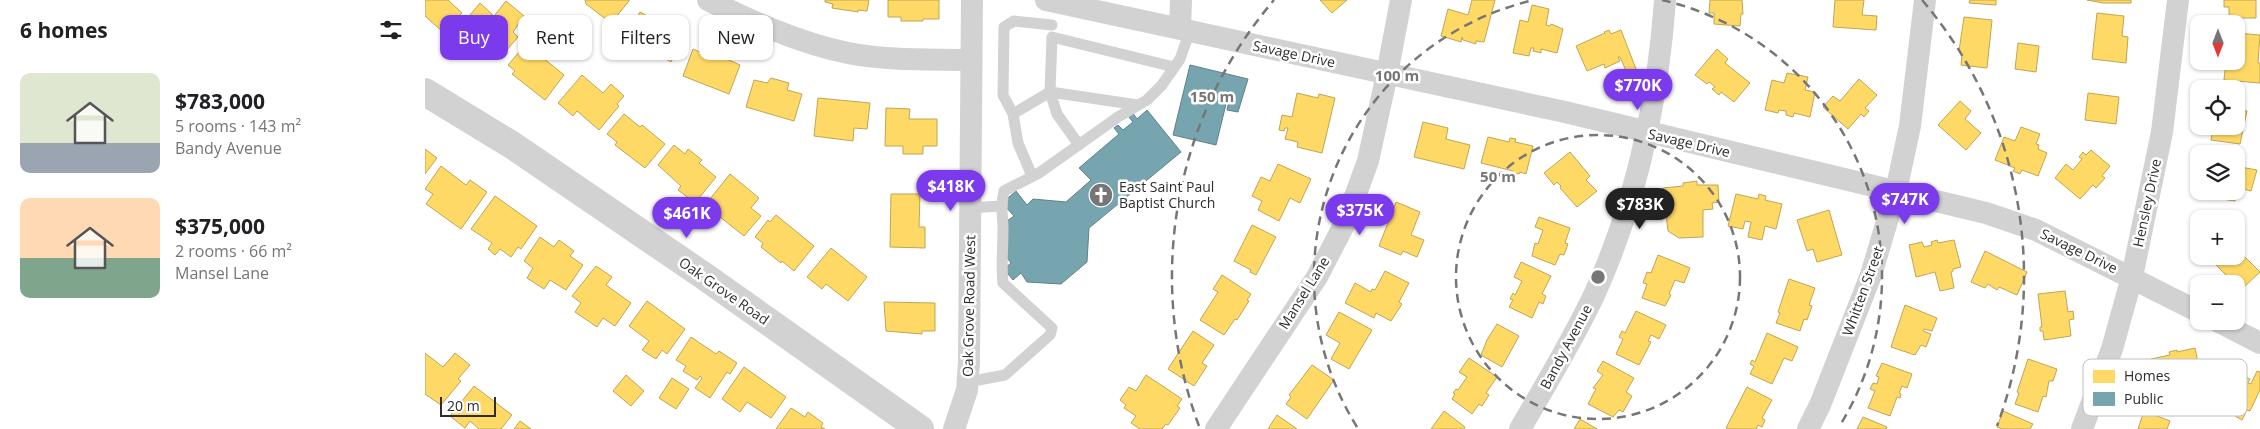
<!DOCTYPE html>
<html lang="en">
<head>
<meta charset="utf-8">
<style>
  body { margin:0; font-family:"Open Sans",sans-serif; background:#f6f6f6; color:#202124; height:100vh; display:flex; flex-direction:column; font-size:19px; white-space:nowrap }
  * { box-sizing:border-box; margin:0 }
  p { font-size:16px; color:#757577 }
  .icon { flex:none; width:28px; height:28px; fill:none; stroke:currentColor; stroke-width:2; stroke-linecap:round; stroke-linejoin:round }
  .map { position:relative; flex:1; overflow:hidden }
  .details { display:flex; flex-direction:column; background:#fff; width:425px }
  .details>* { flex:none }
  .guide { position:absolute; left:15px; top:15px; width:475px; height:45px; display:flex; gap:10px }
  .needle { width:32px; rotate:180deg }
  .buttons { position:absolute; left:1765px; top:15px; display:grid; gap:10px }
  .buttons a { display:grid; place-items:center; width:55px; height:55px; border-radius:10px; background:#fff; box-shadow:0 1px 4px #0004; font-size:25px }
  .scale { position:absolute; left:15px; bottom:12px; width:56px; box-sizing:border-box; padding-left:5px; border:2px solid #2d2d2d; border-top:0; font-size:14px; line-height:18px; white-space:nowrap; color:#2d2d2d; -webkit-text-stroke:4px #fff; paint-order:stroke }
  .price { position:absolute; translate:-50% -42px; padding:0 11px; border-radius:18px; background:#7c3aed; color:#fff; font-size:16px; line-height:32px; filter:drop-shadow(0 1px 2px #0008) }
  .price::after { content:''; position:absolute; left:50%; top:30px; width:15px; height:11px; margin-left:-8px; background:inherit; clip-path:polygon(0 0,100% 0,50% 100%) }
  .price.on { background:#222; color:#fff }
  ul { padding:0; list-style:none }
  li { display:flex; align-items:center; gap:15px; height:125px; padding:0 20px }
  li span { display:grid; place-items:center; flex:none; width:140px; height:100px; border-radius:10px; color:#555 }
  li>.icon { margin-inline-start:auto }
  span .icon { width:60px; height:60px; fill:#fffc; stroke-width:1 }
  li b { font-size:21px }
  h2 { display:flex; justify-content:space-between; align-items:center; height:60px; padding:0 20px; font-size:21px }
  .chip { padding:0 18px; border-radius:10px; background:#fff; box-shadow:0 1px 4px #0004; font-size:18px; line-height:45px }
  .chip.on { background:#7c3aed; color:#fff }
  main { display:flex; flex:1; min-height:0 }
  .map>svg:first-child { display:block }
</style>
</head>
<body>
<main>
<section class="details">
<h2>6 homes<svg class="icon" aria-label="filters" viewBox="0 0 24 24"><path d="M4 7h16M4 17h16"/><circle cx="9" cy="7" r="2"/><circle cx="15" cy="17" r="2"/></svg></h2>
<ul>
<li><span style="background:linear-gradient(#dfe7d0 70%,#9aa5b1 0)"><svg class="icon" aria-label="home" viewBox="0 0 24 24"><path d="M3 11l9-7 9 7M6 9v11h12V9"/></svg></span><div><b>$783,000</b><p>5 rooms · 143 m²</p><p>Bandy Avenue</p></div></li>
<li><span style="background:linear-gradient(#ffd9b3 60%,#7fa58c 0)"><svg class="icon" aria-label="home" viewBox="0 0 24 24"><path d="M3 11l9-7 9 7M6 9v11h12V9"/></svg></span><div><b>$375,000</b><p>2 rooms · 66 m²</p><p>Mansel Lane</p></div></li>
</ul>
</section>
<div class="map">
<svg width="1835" height="429" viewBox="0 0 1835 429">
  <rect width="100%" height="100%" fill="#fff"/>
  <path fill="#ffd966" stroke="#c0a555" d="M0,0h23l14,13 -18,20 -19,-17z
    M160,0h44v1l-18,22 -25,-19z
    M400,0h44l-2,11 -9,-1v2l-26,-4 1,-4 -8,-2z
    M463,0h51v19h-16v2h-22v-4h-13z
    M895,0h27l-15,13z
    M1047,0h23l-11,42 -8,-1v3l-13,-4 -1,-3 -1,5 -20,-6 7,-27 20,6z
    M1285,0h32l1,14h-2l-1,12 -26,-2v-11h-5z
    M1410,0h29l-2,15 15,1 -1,14 -43,-3z
    M1545,0h26v5l-27,-2z
    M1662,0h44v3h-28z
    M1799,0h32v18h-27v-11h-5z
    M81,1l18,15 -11,16 5,5 -19,22 -15,-12 -5,6 -20,-16 16,-18 -5,-4 10,-12 14,13z
    M1107,5l17,4 -3,16 4,1 1,-2 12,5 -6,24 -16,-4v4l-8,-2 1,-3h-3l-2,8 -16,-3 7,-33 8,2z
    M215,12l26,14 2,-4 19,11 -16,29 -20,-11 -3,5 -15,-8 3,-5 -10,-6z
    M1672,13l27,3 -2,20 6,1 -2,26 -34,-4z
    M1539,17l28,3 -5,48 -26,-3 1,-10 -3,-4z
    M1184,30l2,4 10,-4 15,39 -9,4 -7,-16h-2l2,4 -15,7 -1,-4 -17,7 -11,-25 29,-13 -1,-1z
    M1811,33l24,2 -2,28h2v20l-36,-3 2,-19h10z
    M1593,43l21,3 -3,26 -21,-3z
    M101,44l38,31 -19,25 -33,-26 3,-3 -7,-6z
    M277,48l38,17 -11,29 -46,-18 10,-27 7,3z
    M1292,49l11,10 -3,4 25,20 -16,19 -13,-10 -2,3 -7,-6 3,-2 -6,-5 -2,2 -12,-9z
    M1362,73l21,4 -3,13 10,2 -5,25 -16,-4 -1,4 -7,-2v-4l-7,-1 -1,3 -13,-3 7,-30 12,3z
    M157,75l21,18 8,-9 13,12 -7,8 2,2 -20,24 -22,-19 -4,5 -15,-13z
    M346,78l18,5 -2,7 15,4 -8,27 -48,-14 8,-27 13,3z
    M1434,79l18,16 -12,13 4,3 -5,6 -3,-3 -13,15 -25,-22 10,-11 7,5z
    M872,93l21,5 1,-4 16,4 -13,55 -25,-6 1,-5 -13,-3 3,-11h-3l-1,3 -5,-1 3,-15 10,2z
    M1663,93l31,4 -3,27 -31,-4z
    M393,98l52,5 -3,26 -13,-1 -1,13 -39,-5z
    M1535,101l11,10 -6,8 16,14 -15,17 -28,-25z
    M461,108l24,1 -1,10h28v27h-14v8h-20v-8h-18z
    M1811,109l11,2 -7,33 -29,-4 2,-14h23z
    M199,114l16,13 2,-2 23,19 -20,24 -30,-23 2,-3 -10,-8z
    M998,122l25,6 -2,11 24,6 -6,24 -50,-12z
    M1596,127l19,7 -4,10 3,1 -1,4 9,4 -9,23 -16,-6 -2,4 -7,-3 2,-3 -20,-8 9,-23 11,4z
    M1063,137l21,5 1,-4 6,1 -1,3 18,4 -7,28 -6,-2 -1,2 -6,-1v-2l-32,-8z
    M249,145l11,9 3,-5 14,11 -3,3 17,14 -21,26 -17,-13 3,-4 -23,-21z
    M0,149l12,9 -12,16z
    M1666,150l19,16 -8,10 3,2 -9,10 -3,-3 -13,14 -25,-21 11,-14 7,6 9,-11 -3,-2 4,-5 3,3z
    M1145,152l20,24 -4,4 11,11 -20,16 -17,-19 1,-2 -4,-4 -3,3 -10,-12z
    M1811,156l6,1 -2,10 17,3 -6,21 -12,-3 -4,13 -25,-4 1,-6h25z
    M853,164l33,15 -11,24 -10,-5 -11,23 -21,-11 4,-9 -10,-5 9,-19 9,4z
    M16,166l25,19 4,-5 17,12 -26,37 -35,-25 7,-10 -8,-5z
    M305,174l29,24 -8,10 10,8 -17,20 -39,-31z
    M1272,181v4h21l1,17 -7,1 1,6 -10,1v27l-24,1 -11,-7 -5,-43 20,-2v-3z
    M466,194h29l-1,33h6v21l-35,-1z
    M1311,194l22,5 1,-5 7,2 -1,4 17,4 -6,25 -11,-3 -3,14 -14,-3 3,-15 -6,-1 -2,8 -15,-3z
    M70,196l42,30 -16,23 -3,-2 -7,10 -11,-8 -5,6 -7,-6 4,-6 -21,-14z
    M971,202l24,10 -9,23 13,5 -7,17 -14,-6 -2,4 -22,-9z
    M1404,210l13,45 -25,7 -4,-13 -6,2 -10,-31z
    M351,215l38,31 -20,25 -12,-10 -1,2 -20,-16 2,-4 -8,-6 13,-17 2,2z
    M1114,217l31,11 -5,15 3,1 -4,11 -4,-1 -5,11 -23,-9 3,-13 3,1 5,-14 -8,-3z
    M827,225l24,12 -20,38 -6,-3 1,-2 -17,-9z
    M1774,231v18l-9,-9z
    M115,237l14,10 5,-7 15,11 -4,5 13,9 -17,25 -16,-10 -6,9 -17,-11 6,-10 -9,-7z
    M1512,240l1,3 16,-3 7,27 -8,2v2l-2,1 3,16 -14,3 -5,-19 -19,5 -7,-32 13,-3 2,5 8,-2 -1,-3z
    M406,248l36,29 -19,24 -22,-17 -4,5 -15,-12z
    M1811,248l24,24 -16,15 -12,-12 -3,3 -18,-18 -2,1 -3,-4 30,-1z
    M1560,251l42,21 -10,23 -18,-8 -2,3 -9,-6 -3,4 -14,-6z
    M1233,255l32,13 -6,15 -9,-3 -6,14 2,1 -6,11 -23,-8 5,-14 -4,-1 4,-11 4,1z
    M1096,262l30,14 -9,18 4,2 -3,8 -4,-2 -7,16 -23,-11 4,-7 -3,-1 3,-6 2,2 7,-14 -8,-4z
    M171,266l16,11 -6,8 25,18 -16,23 -12,-8 -6,9 -22,-15 6,-9 -9,-7z
    M960,271l24,12 -10,19 3,2 -11,17 -15,-8 -2,5 -29,-15 10,-20 16,9 1,-3 3,1z
    M797,275l29,19 -4,6 2,1 -12,19 -2,-1 -11,16 -24,-15 18,-28 -5,-3z
    M1364,279l26,9 -6,17 3,1 -5,14 -3,-1 -4,12 -24,-8 4,-10 -2,-1z
    M1640,291l3,21 5,-1 1,8 -5,1 2,16 -27,4 -1,-9h-3v-4h2l-4,-33z
    M222,301l38,28 -18,25 -5,-4 -6,9 -14,-9 7,-9 -20,-15z
    M459,302l51,1v28h-13v3l-36,-3z
    M1480,305l32,13 -5,13 -8,-2 -1,2 8,3 -5,13 -5,-2 -6,10 -24,-8z
    M1211,311l30,14 -7,14 -8,-4 -3,6 3,1 -12,23 -23,-11 7,-15 -4,-2 3,-6 3,2z
    M914,312l33,18 -23,39 -18,-10 9,-16 -14,-8z
    M1072,324l22,12 -17,31 -21,-12 6,-15z
    M768,331l21,14 -12,18 5,3 -13,20 -26,-17z
    M1342,333l31,14 -6,14 -8,-3 -12,26 -22,-10 4,-8 -4,-2 2,-4 3,2z
    M266,337l25,17 3,-3 18,12 -7,11 -3,-2 -17,26 -15,-10 7,-10 -2,-2 -3,4 -14,-9 3,-5 -10,-6z
    M1770,348l5,24 -8,2 1,2 -19,4 2,9 -17,3 -8,-33 19,-4 -1,-3 8,-2v2z
    M0,353l18,14 12,-14 15,12 -12,14 3,2 -20,24 -16,-11z
    M1044,358l28,19 -11,16 3,2 -7,11 -3,-2 -7,10 -20,-15 3,-5 -2,-1 3,-4 2,1 9,-13 -8,-5z
    M1603,359l29,10 -4,12h-4l-3,16 -3,-1 -5,16 -23,-8 4,-11 -2,-1z
    M1178,361l31,17 -8,14 6,4 -9,16 -4,-2 -6,7 -25,-13 8,-15 -3,-1 10,-13 -6,-4z
    M1457,363l30,11 -5,14 -5,-2 -3,7 2,1 -1,4 -3,-1 -7,19 -22,-8 7,-17 -5,-2 3,-6 4,1 2,-7 -3,-1z
    M887,365l22,15 -27,39 -21,-15 5,-7 -2,-2z
    M319,367l42,30 -15,21 -24,-16 -7,10 -18,-13z
    M1791,367l18,8 2,-3 14,7 -2,4 3,1 6,-13 3,1v18l-10,21 -3,-1 -5,10 -7,-4 5,-11 -19,-9 -4,8 -13,-7 14,-26 -3,-1z
    M201,375l18,16 -13,15 -18,-15z
    M721,375l36,24 -5,7 3,2 -12,17 -2,-1 -4,5h-22l-9,-6 5,-7 -12,-8 2,-3 -6,-5 9,-13 7,4z
    M247,378l17,11 -13,20 -17,-11z
    M49,386l38,29 -11,14h-22l-9,-8 -5,7 -15,-12z
    M1322,387l25,13 -10,18 3,2 -3,7 -4,-2 -2,4h-28l-2,-1z
    M366,408l14,9 3,-5 15,11 -2,4 4,2h-49z
    M1019,411l21,16 -1,2h-33z
    M1578,411l30,13 -3,5h-28l-5,-2z
    M1719,411l26,10 -3,8h-29z
    M852,415l20,14h-29z
    M1438,417l24,10 -1,2h-29z
    M1155,419l17,10h-23z
    M95,421l11,8h-17z"/>
  <path fill="#76a5af" stroke="#608188" d="M765,65l58,14 -10,33 -11,-2 3,-14h-2l-12,49 -43,-10z
    M722,110l34,42 -92,76 -2,34 -26,22 -34,-2 -6,-9 -8,7 -9,-11 7,-6 -6,-8 2,-34 7,-5 -12,-13 14,-12 11,14 6,-6 33,3 25,-22 -12,-12 40,-34 -5,-6 4,-3 5,5 10,-8 -5,-6 4,-4 5,7z"/>
  <g fill="none" stroke-linecap="round" stroke-linejoin="round">
    <path stroke="#d2d2d2" stroke-width="11" d="M588,114l37,-22 2,-55 122,30
      M654,145l-22,-31 -7,-22 88,13
      M607,176l-14,-33 -5,-29 -10,-19 1,-68 10,-6 38,4
      M545,208l30,-2
      M543,382l37,-7 45,-40 2,-7 -49,-45c-2,-18 0,-35 0,-53 0,-16 -3,-22 1,-39l35,-18 79,-56 29,-17 15,-15 18,-26 10,-28"/>
    <path stroke="#d2d2d2" stroke-width="22" d="M283,0c45,22 91,43 140,53 40,8 83,6 123,7
      M621,0l519,112 421,101 50,17 163,82
      M755,29l1,-29
      M1792,321l43,22
      M529,429l13,-39 2,-28 3,-362
      M791,429l101,-152 29,-56 22,-60 19,-87 14,-74
      M1095,429c26,-45 53,-89 75,-136 41,-91 63,-193 70,-293
      M1383,429l12,-24 51,-130 25,-84 14,-65 15,-126
      M1657,429l30,-80 20,-72 30,-145 16,-132"/>
    <path stroke="#d2d2d2" stroke-width="28" d="M0,92l87,53 192,131 216,153"/>
  </g>
  <g fill="none" stroke="#767676" stroke-width="2.5" stroke-dasharray="9 6">
    <circle cx="1173" cy="277" r="142"/>
    <path d="M932 427A284 284 0 0 1 1109 0M1237 0A284 284 0 0 1 1414 427"/>
    <path d="M774 426A426 426 0 0 1 849 0M1497 0A426 426 0 0 1 1572 426"/>
  </g>
  <defs>
    <g id="church-disc" transform="scale(1.25)"><circle r="9.5" fill="#767676" stroke="#fff"/><path d="M-1.2-6h2.4v3.5h3.3v2.4h-3.3V6h-2.4V-.1h-3.3v-2.4h3.3Z" fill="#fff"/></g>
  </defs>
  <g fill-rule="evenodd">
    <use href="#church-disc" x="676" y="195"/>
  </g>
  <g text-anchor="middle" stroke-width="5" stroke-linejoin="round" paint-order="stroke">
    <g font-size="14" fill="#2d2d2d" stroke="#fff">
      <text transform="translate(869 54) rotate(12)" y="5">Savage Drive</text>
      <text transform="translate(1264 143) rotate(13)" y="5">Savage Drive</text>
      <text transform="translate(1722 203) rotate(-78)" y="5">Hensley Drive</text>
      <text transform="translate(1654 251) rotate(26)" y="5">Savage Drive</text>
      <text transform="translate(299 291) rotate(35)" y="5">Oak Grove Road</text>
      <text transform="translate(1438 291) rotate(-70)" y="5">Whitten Street</text>
      <text transform="translate(879 293) rotate(-58)" y="5">Mansel Lane</text>
      <text transform="translate(544 306) rotate(-89)" y="5">Oak Grove Road West</text>
      <text transform="translate(1141 347) rotate(-62)" y="5">Bandy Avenue</text>
    </g>
    <g font-size="14" fill="#2d2d2d" stroke="#fff" text-anchor="start">
      <text x="694" y="192">East Saint Paul<tspan x="694" dy="16">Baptist Church</tspan></text>
    </g>
  </g>
  <rect x="1658" y="359" width="164" height="57" rx="8" fill="#fff" stroke="#c0c0c0" stroke-width="1"/>
  <rect x="1668" y="370" width="22" height="13" fill="#ffd966"/>
  <rect x="1668" y="392" width="22" height="14" fill="#76a5af"/>
  <g font-size="14" fill="#2d2d2d">
    <text x="1699" y="381">Homes</text>
    <text x="1699" y="404">Public</text>
  </g>
  <circle cx="1173" cy="277" r="8" fill="#767676" stroke="#fff" stroke-width="2.5"/>
  <g font-size="15" text-anchor="middle" font-weight="bold" fill="#767676" stroke="#fff" stroke-width="5" stroke-linejoin="round" paint-order="stroke">
    <text x="972" y="81">100 m</text>
    <text x="787" y="102">150 m</text>
    <text x="1073" y="182">50 m</text>
  </g>
</svg>
<div class="buttons">
<a><svg class="needle" viewBox="-14 -14 28 28"><path d="M0-13l5 13h-10z" fill="#e53935"/><path d="M0 13l5-13h-10z" fill="#757577"/></svg></a>
<a><svg class="icon" aria-label="locate" viewBox="0 0 24 24"><circle cx="12" cy="12" r="6"/><path d="M12 2v4M12 18v4M2 12h4M18 12h4"/></svg></a>
<a><svg class="icon" aria-label="layers" viewBox="0 0 24 24"><path d="M12 4l9 5-9 5-9-5zM3 14l9 5 9-5"/></svg></a>
<a>+</a>
<a>−</a>
</div>
<div class="scale">20 m</div>
<b class="price" style="left:1213px;top:111px">$770K</b>
<b class="price" style="left:526px;top:212px">$418K</b>
<b class="price" style="left:1480px;top:225px">$747K</b>
<b class="price on" style="left:1215px;top:230px">$783K</b>
<b class="price" style="left:935px;top:236px">$375K</b>
<b class="price" style="left:262px;top:239px">$461K</b>
<div class="guide">
<a class="chip on">Buy</a>
<a class="chip">Rent</a>
<a class="chip">Filters</a>
<a class="chip">New</a>
</div>
</div>
</main>
</body>
</html>
